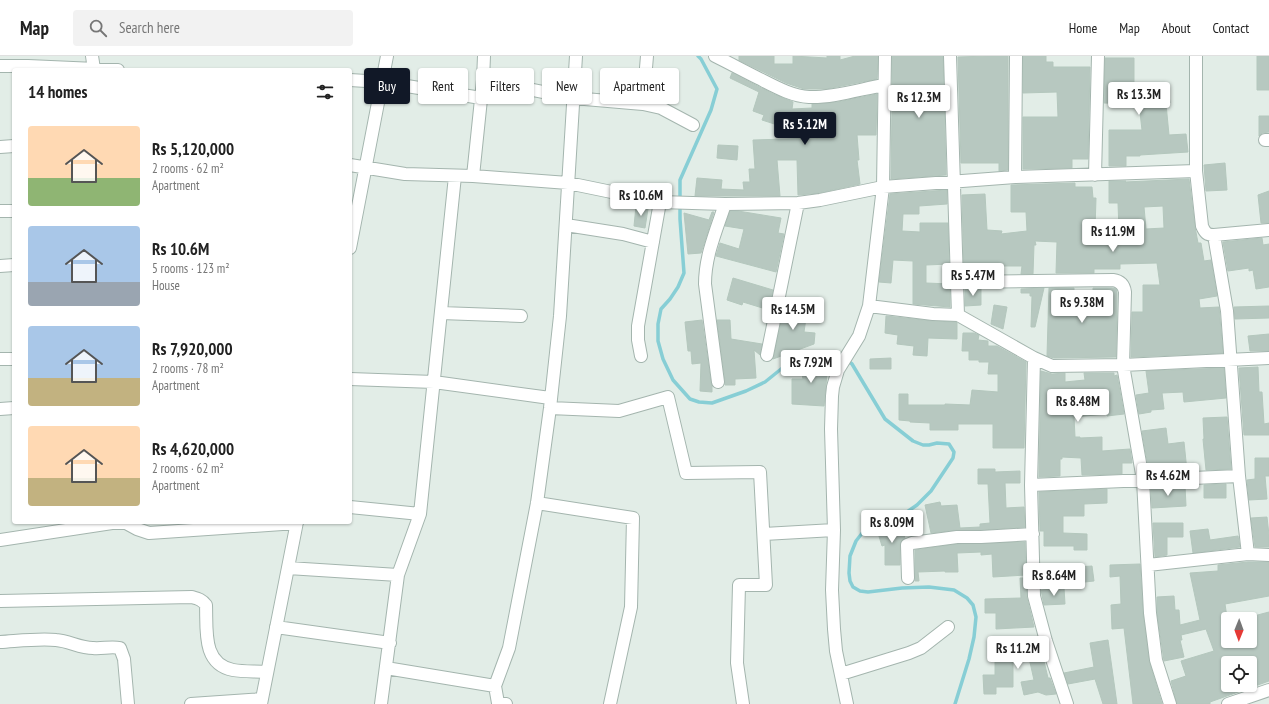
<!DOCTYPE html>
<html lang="en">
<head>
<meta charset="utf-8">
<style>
  body { margin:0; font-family:"PT Sans Narrow",sans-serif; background:#f2f2f2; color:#222; height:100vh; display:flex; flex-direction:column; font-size:15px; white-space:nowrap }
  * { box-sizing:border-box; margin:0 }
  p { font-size:13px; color:#767676 }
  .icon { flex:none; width:22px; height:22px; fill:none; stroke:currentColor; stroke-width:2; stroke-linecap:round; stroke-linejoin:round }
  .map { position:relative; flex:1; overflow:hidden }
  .sheet { position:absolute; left:12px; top:12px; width:340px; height:456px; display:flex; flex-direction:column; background:#fff; border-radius:4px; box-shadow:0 1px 3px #0004 }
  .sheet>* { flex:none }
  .banner { position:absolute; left:364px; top:12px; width:380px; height:36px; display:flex; gap:8px }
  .needle { width:26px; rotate:181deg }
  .buttons { position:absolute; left:1221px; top:556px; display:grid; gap:8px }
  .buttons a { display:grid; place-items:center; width:36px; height:36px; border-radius:4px; background:#fff; box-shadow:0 1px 3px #0004; font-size:20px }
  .price { position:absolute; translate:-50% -34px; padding:0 9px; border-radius:4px; background:#fff; color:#222; font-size:13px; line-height:26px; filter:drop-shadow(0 1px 2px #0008) }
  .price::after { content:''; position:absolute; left:50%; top:24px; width:12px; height:9px; margin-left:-6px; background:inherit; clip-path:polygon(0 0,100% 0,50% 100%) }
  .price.selected { background:#111827; color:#fff }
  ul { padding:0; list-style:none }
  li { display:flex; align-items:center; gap:12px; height:100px; padding:0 16px }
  li span { display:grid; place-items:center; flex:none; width:112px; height:80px; border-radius:4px; color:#555 }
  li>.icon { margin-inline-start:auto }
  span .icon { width:48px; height:48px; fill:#fffc; stroke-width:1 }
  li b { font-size:17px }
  h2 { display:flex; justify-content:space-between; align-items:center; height:48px; padding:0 16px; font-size:17px }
  .tag { padding:0 14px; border-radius:4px; background:#fff; box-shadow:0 1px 3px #0004; font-size:14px; line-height:36px }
  .tag.selected { background:#111827; color:#fff }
  header { display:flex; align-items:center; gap:24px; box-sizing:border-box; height:56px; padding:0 20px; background:#fff; border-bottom:1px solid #e0e0e0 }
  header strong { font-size:19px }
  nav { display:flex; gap:22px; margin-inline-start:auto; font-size:14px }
  .search { width:280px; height:36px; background:#f2f2f2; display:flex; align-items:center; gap:10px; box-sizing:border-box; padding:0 14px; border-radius:4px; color:#767676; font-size:15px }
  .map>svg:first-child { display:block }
</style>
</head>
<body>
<header>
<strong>Map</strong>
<div class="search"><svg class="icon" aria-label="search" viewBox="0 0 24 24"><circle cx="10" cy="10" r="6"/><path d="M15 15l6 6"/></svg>Search here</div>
<nav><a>Home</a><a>Map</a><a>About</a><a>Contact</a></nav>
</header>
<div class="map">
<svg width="1269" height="648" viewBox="0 0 1269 648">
  <rect width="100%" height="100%" fill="#e2ede7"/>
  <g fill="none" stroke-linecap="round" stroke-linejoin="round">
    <path stroke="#87ced5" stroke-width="3.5" d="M698,0l3,3 16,30 -6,21 -31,70v39l4,54 -6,14 -8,12 -9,10 -3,15v17l5,18 10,21 17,19 9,3 13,1 34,-12 19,-9 31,-25 9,-4 25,-1 9,2 13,10 33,55 28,22 10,4h6l8,-2 12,1 5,8 -1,6 -22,33 -14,14 -16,11 -38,16 -7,9 -6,15 -1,17 1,8 3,6 7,4 8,1 34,-4 27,-1 25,3 13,8 6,7 3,12 -2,20 -5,22 -14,45"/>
  </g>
  <path fill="#b7c8c0" stroke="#b4c7bd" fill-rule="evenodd" d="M739,0h35v8h19v-8l34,2v-2h13v4l15,-4h23l-1,23 -51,10h-22l-18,-6 -35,-17 -12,-6z
    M892,0h51l3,119 -55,4 1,-75 29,1 1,-1v-18l-30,-1z
    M988,0h20v114l-9,1v-8h-38l-3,-106z
    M1023,0h23v6h7v5h37l-2,92h-16v9l-49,1v-52h35l-1,-25 -34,1z
    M1257,0h12v34h-12z
    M1105,2h29v32l34,-4 2,17 -4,1 3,31 17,-1 2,18 -48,3v1h-14v10h-17v-36h33l-3,-26 -35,-1z
    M732,17l41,21 20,8 -1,7 20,-1v-4l26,-2 39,-8 -1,41h-19l2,25h-2l3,24 -41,9 -21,2 -1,-35h-20l3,36h-85l2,-18 25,2 -1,9 23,1 -1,-8h7l-1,-13h6l-2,-29 65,-2 -56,-18 2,-5 -11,-4 6,-19 -29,-14z
    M1259,60h10v16l-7,1 -3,3z
    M718,89l20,1 -1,14 -20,-2z
    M1225,107l2,27 -21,1 -2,-26z
    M1189,123l6,48 3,16h3l3,18 7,-1 6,36 -18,3 1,9 19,-1 4,46 -92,4 1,-45h11v-27h17l-3,-22 -37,1v5h-26v4h-38l1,-31 -22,-1 1,4h-2l-1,29h-12l1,-8h-24v8h-34l-2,-79 23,-1 2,36 15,1 -1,3 26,-3 -1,-19h-15v-27l64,-2v4h17l1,11h3l-1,31 24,1 -1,-27h-9v-22h17l-1,1zM1163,150l1,22 -18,1 -2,-22z
    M947,134v14l-28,2v8h-16l-1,17 18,1v-9h28l1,41 -23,1v18l24,1v23l-37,-3v-43l-20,-1 -2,23 -12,-1 11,-88z
    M1269,135v32h-8l-3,-28z
    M636,150l12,3 -3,19 -11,-2z
    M730,155h8l43,7 -3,15 6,1 -8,38 -60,-16 4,-13 19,6 5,-20 -19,-3z
    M712,156h2l-13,41 -13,1 -4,-41 25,7z
    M1262,182l1,7 6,-1v43l-13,2 -3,-19 -4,1v-3l-21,3 -5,-29z
    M733,222l40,12 -4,20 -26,-8 -1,3 -15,-5z
    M1044,232l-9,39h-4l1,-31h-2v-3h-9v-4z
    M1049,232h25v6h19v-6h19l4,1 1,4 -1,64 -62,1 -7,-2z
    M965,233h16v16l-16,1z
    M786,245l15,1 -2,15 7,1 -2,14 11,1 -1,11 -41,15 9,-41h4l-4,-1z
    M994,249l13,2 -4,22 -12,-5z
    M1269,250v12l-34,1 -1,-12z
    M886,260l46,5 24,1 1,1v16l-29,-1 -1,18 -14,-1 1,-9 -17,-2 1,-9 -13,-2z
    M702,264l9,63 1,3v6l-12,-1 1,-28 -9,1 -1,-13h-3l-3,-29z
    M717,264h13l1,19 31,5 -2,11 -6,-5 2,28 -21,1v6h-10v-4z
    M963,277h11l5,2 -1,5 10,1v5h9l29,16 -2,86h-31v-24h-35v6h-28v-7l-20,-1v-1l-11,-1v-26h9v11h37v-1l25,1 2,-15 26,2v-18h-10l1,-12h-10v-2h-10v-9h-7z
    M1269,278v17h-19l-2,-15z
    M891,302v11h-21v-10z
    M827,304l2,13 -2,1 -3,32 -32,-2v-25h11l-3,-15z
    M1258,311l1,25h3l2,32 5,-1v12h-25l-5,-67z
    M1224,312l2,30 -42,4 -1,-10 -21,1 2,16 -13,1v2l-12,2 -3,-19 13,-2 -3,-22z
    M1041,315l11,3 13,-1v9l20,-2 -1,-7h30v3l3,-1 7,39 -17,2v-2l-33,3 1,20h5v1l22,-1v14l28,-2 2,14h-10v11l-40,1 -1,-17 -19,-1v2h-2v17l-21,1z
    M1227,361l4,52 -25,1 -3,-31h1l-1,-21z
    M1166,372l2,16 16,-2 3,29 -38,1 -7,-41z
    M1255,402h14v18h-4l2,23 -18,1 -2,-20 8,-1z
    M978,413h17v3l25,-1v12h-15l1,25 18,-1 1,20 -44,3h-24l-26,3 -6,-28 15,-3 1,4 16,-1 3,23 20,-1v-3l10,-1 -2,-39h-10z
    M1226,428v14h-22v-13z
    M1185,430l1,20 -34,2 -1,-21z
    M1107,433v14l-23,1v12h-21v17l24,1v16h-13v-4h-30v-15h-4l-1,-39z
    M1267,461l2,18v12h-14l-4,-29z
    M1153,467h30v14h-16v18l-12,2z
    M901,468l4,14 -4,3 -1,4v20h-15v-20l-3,1 -4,-13 10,-3 -1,-2z
    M1208,473l2,11 28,-4 2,11 -47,6 -3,-22z
    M1025,486l1,33 -33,2 -1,-23 -11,1v-3l-24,1 1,19h-13v-1l-27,1 1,9h-4v-31l43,-6z
    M1248,506h21v34l-44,8 3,20v17h22v-24l19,-5v69l-59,21v2h-33l-6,-23 15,-5 -5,-15 33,-10 -8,-22 -25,6 1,5h-2l4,17 -20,4 -7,-49v-15l17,-1 1,14h4l1,15 20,-5 -10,-47 28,-2v-6zM1228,607h22v22h-22z
    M1140,508l3,49 6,48 13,43h-29l-9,-76 -12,1 -1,-24 10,-1 -1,-28 -10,1v-12z
    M1092,510l2,15 -28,3 -2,-16z
    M1020,522h6l1,20 7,29 -38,2v-16h-11v-14l36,-1z
    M1064,532l1,16 -21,1 -3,-15z
    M1108,584l9,64h-14l-8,-25 -27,5 -4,-11 30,-6 -4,-24z
    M1039,588v18l5,-1 4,17h2l6,16 -10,1 -8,-3 -14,3 -3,-13 13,-2 -5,-22h-16v29h-17v7h-12l-1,-19h12v-30z"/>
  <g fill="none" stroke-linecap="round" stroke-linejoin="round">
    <g stroke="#a4b5ae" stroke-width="14">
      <path id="minor" d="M92,0l2,13
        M715,0c14,7 29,15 43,22 16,8 33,18 51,19 23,1 52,-8 75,-12
        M950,0l8,259
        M1016,0l-1,121 181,-6
        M1196,0v115l6,55c3,7 5,9 12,9l55,-5
        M0,10h28l90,4
        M350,24l32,2 99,16
        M483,24l90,18 70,6 18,4 32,17
        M643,48l4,-48
        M1265,84h4
        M0,91l14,-1
        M350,109l55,9 68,2 95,7 92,19 65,2 73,-1 22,-3 63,-13 132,-10
        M1095,119l3,-119
        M473,120l10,-96 1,-24
        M0,155h14
        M566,169l57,9 30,8
        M350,192l37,-192
        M0,210l14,-1
        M958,226l155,-2c7,1 11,5 12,12l-2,73 20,115 7,133 3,23 3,24 14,44
        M869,250l64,8 25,1 76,43 18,8 71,-1 146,-7
        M441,257l80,3
        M767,299l31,-152
        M641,300l-3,-16v-14l22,-124
        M1034,302l-3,127 3,111 12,45 21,63
        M0,303h14
        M350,323l84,3 116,16
        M718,326l-13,-98c0,-28 11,-53 20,-80
        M550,352l69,3 49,-14 18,76 74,-1 6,113h-27l-2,78 6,41
        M0,353l14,-1
        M1031,429l208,-9
        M537,447l96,15 -2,89 -21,97
        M350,451l70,7
        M764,478l70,-4
        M0,484l112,-17h14l11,6 12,4 148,-10
        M1248,498l21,1
        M1148,509l100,-11 -9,-78 -12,-165 -13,-76
        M288,512l110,7
        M908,522l-1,-33 5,-2 45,-6h24l52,-3
        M0,545l192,-4c7,2 10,3 14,8 1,25 -4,59 27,65 11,2 23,1 34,2
        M276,571l114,16
        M0,586c17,-1 40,-4 56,-2 13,1 24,8 37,8 9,1 18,-2 27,0l4,11 4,45
        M386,612l109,18
        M841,618l68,-21 12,-5 27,-21
        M191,648l71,-5
        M261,648l36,-182
        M381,648l17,-129 22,-61 35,-338
        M506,648l-8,-1 -3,-17 14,-38 28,-145 13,-95 10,-92 16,-260
        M847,648l-11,-53 -2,-22 -2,-39 2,-60 -3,-101 1,-33 1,-9 5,-17 21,-34 10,-30 14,-119 2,-131
        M1228,648l41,-14"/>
    </g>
    <use href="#minor" stroke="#fff" stroke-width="12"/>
  </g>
</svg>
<div class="buttons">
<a><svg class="needle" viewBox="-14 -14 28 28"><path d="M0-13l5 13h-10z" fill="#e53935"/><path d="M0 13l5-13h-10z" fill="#767676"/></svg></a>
<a><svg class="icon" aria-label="locate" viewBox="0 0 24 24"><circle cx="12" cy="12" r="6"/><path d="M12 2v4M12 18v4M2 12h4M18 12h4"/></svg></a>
</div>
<b class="price" style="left:1139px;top:60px">Rs 13.3M</b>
<b class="price" style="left:919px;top:63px">Rs 12.3M</b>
<b class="price selected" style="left:805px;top:90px">Rs 5.12M</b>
<b class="price" style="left:641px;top:161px">Rs 10.6M</b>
<b class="price" style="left:1113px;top:197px">Rs 11.9M</b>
<b class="price" style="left:973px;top:241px">Rs 5.47M</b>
<b class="price" style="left:1082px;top:268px">Rs 9.38M</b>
<b class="price" style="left:793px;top:275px">Rs 14.5M</b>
<b class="price" style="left:811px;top:328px">Rs 7.92M</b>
<b class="price" style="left:1078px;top:367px">Rs 8.48M</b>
<b class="price" style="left:1168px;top:441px">Rs 4.62M</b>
<b class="price" style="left:892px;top:488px">Rs 8.09M</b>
<b class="price" style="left:1054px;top:541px">Rs 8.64M</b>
<b class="price" style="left:1018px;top:614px">Rs 11.2M</b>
<div class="banner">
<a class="tag selected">Buy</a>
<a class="tag">Rent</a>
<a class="tag">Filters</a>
<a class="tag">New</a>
<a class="tag">Apartment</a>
</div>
<section class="sheet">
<h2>14 homes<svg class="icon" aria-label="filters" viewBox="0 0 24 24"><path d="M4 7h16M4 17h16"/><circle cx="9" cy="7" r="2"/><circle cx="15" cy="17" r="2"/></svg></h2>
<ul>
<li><span style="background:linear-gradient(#ffd9b3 65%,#8fb573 0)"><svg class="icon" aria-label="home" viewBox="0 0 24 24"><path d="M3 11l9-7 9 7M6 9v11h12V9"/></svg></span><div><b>Rs 5,120,000</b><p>2 rooms · 62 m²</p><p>Apartment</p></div></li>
<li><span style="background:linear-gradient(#a9c7e8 70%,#9aa5b1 0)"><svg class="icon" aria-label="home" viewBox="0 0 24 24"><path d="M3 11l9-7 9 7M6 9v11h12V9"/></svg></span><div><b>Rs 10.6M</b><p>5 rooms · 123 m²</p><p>House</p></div></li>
<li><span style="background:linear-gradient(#a9c7e8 65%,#c2b280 0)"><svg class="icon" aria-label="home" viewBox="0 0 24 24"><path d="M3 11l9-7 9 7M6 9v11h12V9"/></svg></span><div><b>Rs 7,920,000</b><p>2 rooms · 78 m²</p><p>Apartment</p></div></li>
<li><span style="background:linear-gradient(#ffd9b3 65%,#c2b280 0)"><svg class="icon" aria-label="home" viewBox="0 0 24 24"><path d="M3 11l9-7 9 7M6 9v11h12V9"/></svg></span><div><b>Rs 4,620,000</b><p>2 rooms · 62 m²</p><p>Apartment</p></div></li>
</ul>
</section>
</div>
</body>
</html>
